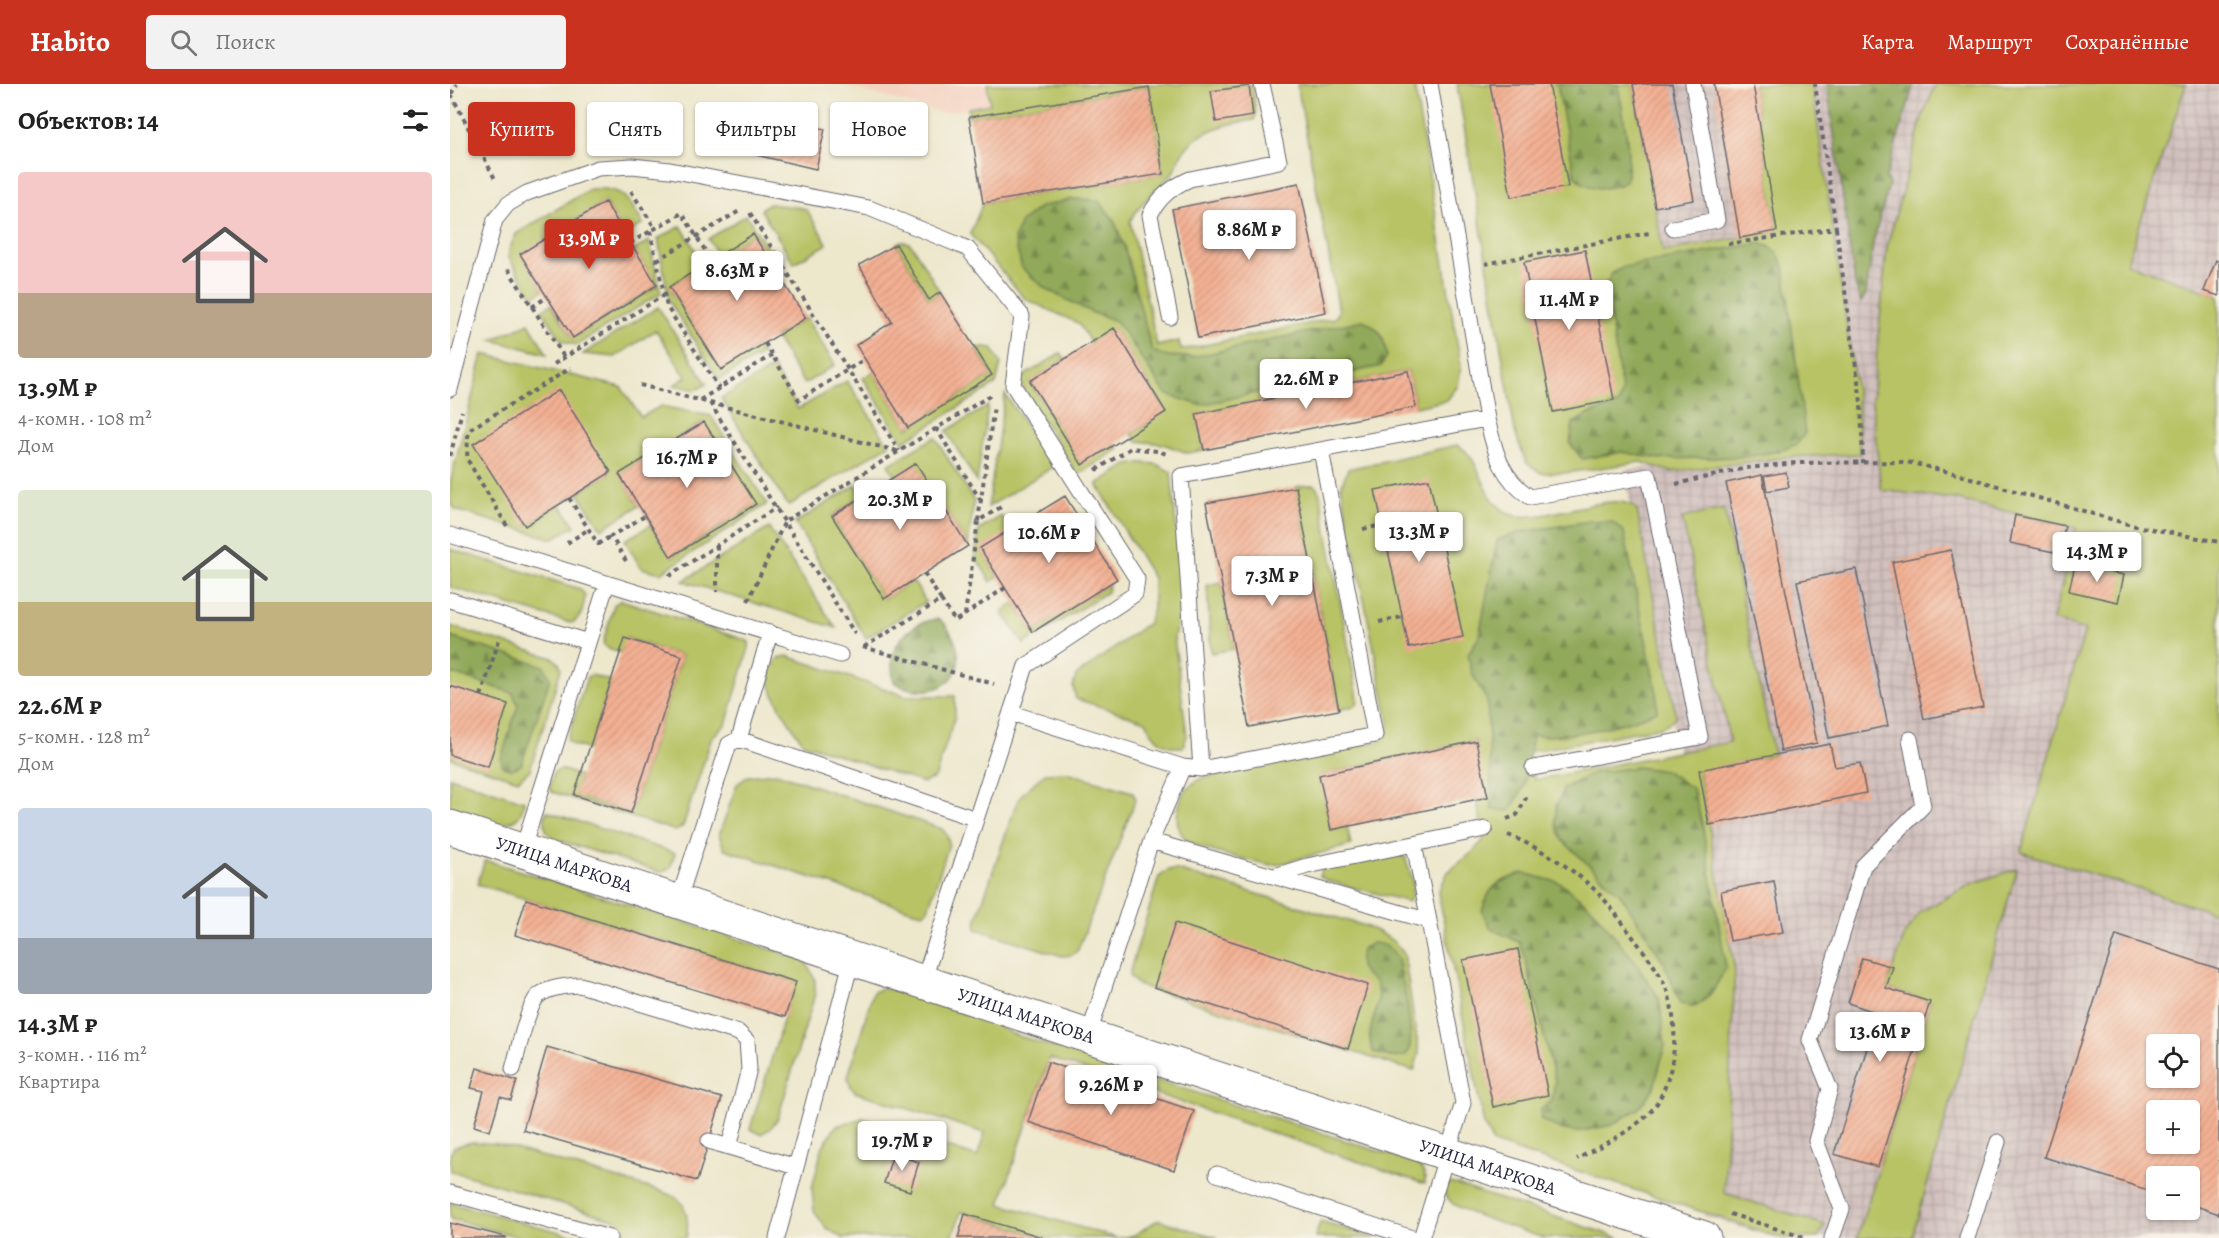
<!DOCTYPE html>
<html lang="ru">
<head>
<meta charset="utf-8">
<style>
  body { margin:0; font-family:Alegreya,serif; background:#f2f2f2; color:#222; height:100vh; display:flex; flex-direction:column; font-size:22px; white-space:nowrap }
  * { box-sizing:border-box; margin:0 }
  p { font-size:20px; color:#767676 }
  .icon { flex:none; width:33px; height:33px; fill:none; stroke:currentColor; stroke-width:2; stroke-linecap:round; stroke-linejoin:round }
  .map { position:relative; flex:1; overflow:hidden }
  .details { display:flex; flex-direction:column; background:#fff; width:450px }
  .details>* { flex:none }
  .guide { position:absolute; left:18px; top:18px; width:570px; height:54px; display:flex; gap:12px }
  .controls { position:absolute; left:1696px; top:950px; display:grid; gap:12px }
  .controls a { display:grid; place-items:center; width:54px; height:54px; border-radius:6px; background:#fff; box-shadow:0 2px 4px #0004; font-size:30px }
  .price { position:absolute; translate:-50% -51px; padding:0 14px; border-radius:6px; background:#fff; color:#222; font-size:20px; line-height:39px; filter:drop-shadow(0 2px 3px #0008) }
  .price::after { content:''; position:absolute; left:50%; top:36px; width:18px; height:14px; margin-left:-9px; background:inherit; clip-path:polygon(0 0,100% 0,50% 100%) }
  .price.selected { background:#c8321e; color:#fff }
  ul { padding:0; list-style:none }
  li { display:grid; align-content:center; gap:12px; height:318px; padding:0 18px }
  li span { display:grid; place-items:center; height:186px; border-radius:6px; color:#555 }
  li>.icon { margin-inline-start:auto }
  span .icon { width:108px; height:108px; fill:#fffc; stroke-width:1 }
  li b { font-size:26px }
  h2 { display:flex; justify-content:space-between; align-items:center; height:72px; padding:0 18px; font-size:26px }
  .tag { padding:0 21px; border-radius:6px; background:#fff; box-shadow:0 2px 4px #0004; font-size:21px; line-height:54px }
  .tag.selected { background:#c8321e; color:#fff }
  header { display:flex; align-items:center; gap:36px; box-sizing:border-box; height:84px; padding:0 30px; background:#c8321e; color:#fff }
  header strong { font-size:28px }
  nav { display:flex; gap:33px; margin-inline-start:auto; font-size:21px }
  .search { width:420px; height:54px; background:#f2f2f2; display:flex; align-items:center; gap:15px; box-sizing:border-box; padding:0 21px; border-radius:6px; color:#767676; font-size:22px }
  main { display:flex; flex:1; min-height:0 }
  .map>svg:first-child { display:block }
</style>
</head>
<body>
<header>
<strong>Habito</strong>
<div class="search"><svg class="icon" aria-label="search" viewBox="0 0 24 24"><circle cx="10" cy="10" r="6"/><path d="M15 15l6 6"/></svg>Поиск</div>
<nav><a>Карта</a><a>Маршрут</a><a>Сохранённые</a></nav>
</header>
<main>
<section class="details">
<h2>Объектов: 14<svg class="icon" aria-label="filters" viewBox="0 0 24 24"><path d="M4 7h16M4 17h16"/><circle cx="9" cy="7" r="2"/><circle cx="15" cy="17" r="2"/></svg></h2>
<ul>
<li><span style="background:linear-gradient(#f6c9c9 65%,#b9a48a 0)"><svg class="icon" aria-label="home" viewBox="0 0 24 24"><path d="M3 11l9-7 9 7M6 9v11h12V9"/></svg></span><div><b>13.9M ₽</b><p>4-комн. · 108 m²</p><p>Дом</p></div></li>
<li><span style="background:linear-gradient(#dfe7d0 60%,#c2b280 0)"><svg class="icon" aria-label="home" viewBox="0 0 24 24"><path d="M3 11l9-7 9 7M6 9v11h12V9"/></svg></span><div><b>22.6M ₽</b><p>5-комн. · 128 m²</p><p>Дом</p></div></li>
<li><span style="background:linear-gradient(#c9d6e8 70%,#9aa5b1 0)"><svg class="icon" aria-label="home" viewBox="0 0 24 24"><path d="M3 11l9-7 9 7M6 9v11h12V9"/></svg></span><div><b>14.3M ₽</b><p>3-комн. · 116 m²</p><p>Квартира</p></div></li>
</ul>
</section>
<div class="map">
<svg width="1769" height="1154" viewBox="0 0 1769 1154">
  <defs>
    <pattern id="industrial-grid" width="8" height="8" patternUnits="userSpaceOnUse" patternTransform="scale(1.5)"><rect width="8" height="8" fill="#d1c0bd"/><path d="M0 4h8M4 0v8" fill="none" stroke="#b3a5a3"/></pattern>
    <pattern id="forest-firs" width="22" height="20" patternUnits="userSpaceOnUse" patternTransform="scale(1.5)"><rect width="22" height="20" fill="#91a95a"/><path d="M5 1l3.5 6h-7zM16 11l3.5 6h-7z" fill="#76894c"/></pattern>
    <pattern id="building-hatch" width="6" height="6" patternUnits="userSpaceOnUse" patternTransform="scale(1.5)"><rect width="6" height="6" fill="#f3b093"/><path d="M-1 1l2-2M0 6l6-6M5 7l2-2" fill="none" stroke="#d09780"/></pattern>
  </defs>
  <rect width="100%" height="100%" fill="#f7f3e8"/>
  <filter id="ink" filterUnits="userSpaceOnUse"><feTurbulence type="fractalNoise" baseFrequency=".0167" numOctaves="2"/><feDisplacementMap in="SourceGraphic" scale="12" xChannelSelector="R" yChannelSelector="G"/><feConvolveMatrix kernelMatrix="1 2 1 2 8 2 1 2 1" color-interpolation-filters="sRGB"/></filter>
  <filter id="wash" filterUnits="userSpaceOnUse"><feTurbulence type="fractalNoise" baseFrequency=".008" numOctaves="4" result="noise"/><feDisplacementMap in="SourceGraphic" scale="24" xChannelSelector="R" yChannelSelector="G"/><feGaussianBlur stdDeviation="1.35" result="paint"/><feColorMatrix in="noise" values="0 0 0 0 0 0 0 0 0 0 0 0 0 0 0 0 0 1.4 0 .05"/><feComposite in="paint" operator="in"/></filter>
  <g filter="url(#wash)">
    <rect width="100%" height="100%" fill="#ede7cc"/>
    <path fill="#f5d3c2" d="M388,0h149l3,20 -47,9z"/>
    <path fill="url(#industrial-grid)" fill-rule="evenodd" d="M1183,0h120l24,147 -114,21z
      M1357,0h412v1154h-445l-70,-22 16,-244 -96,-502 227,-28zM1707,960h33v33h-33zM1707,1026h33v33h-33zM1707,1092h33v33h-33z"/>
    <path fill="#b7c365" stroke="#6c7250" stroke-width="1.5" d="M537,0h265l4,31 -2,5c-27,4 -57,9 -73,35 -4,7 -5,15 -11,21 -16,17 -27,23 -40,45l27,125 22,-5 2,9 154,-32 4,-7 -42,-227h117l47,282 -3,20 -11,14 -31,7 -8,-36 -211,43 7,36 -16,3 -25,-9 -26,-3 -5,-7 34,-23 -52,-82 -23,14 -13,-20 -53,-24 -55,-65 13,-31 180,-29 -14,-87 -180,30 -1,-9 22,-4z
      M1007,0h176l30,168 114,-21 -24,-147h59l45,312 3,58 -74,3 -115,15 -30,-10 -76,11h-24l-15,-11 -11,-30z
      M1486,0h250l-59,179 92,33v618l-198,-62 64,-222 -32,-10 23,-92 -121,-29 -74,-9 -9,-89 15,-154 35,-129z
      M140,105c34,-2 37,8 53,35l-18,11 -20,-33 -84,52 22,36 -10,7 -24,-39v-8l7,-16z
      M320,120l32,4 5,2 20,33 -1,2 -32,18 -33,-53 3,-4z
      M296,131l37,57 -4,3 -26,-41 -34,22 -11,-17z
      M231,142l23,39 -35,22 52,83 37,-23 4,7 -43,26 -50,-79 -11,-62z
      M199,157l12,52 -84,52 -15,-4 -20,-31 9,-6 22,34 84,-52 -22,-36z
      M451,157l8,2 4,4 27,45 -11,8 -33,-56z
      M208,223l49,77 -11,6 -22,-5 12,-8 -30,-47 -41,27 -32,-3z
      M356,234l29,47 -31,19 -29,-47z
      M79,239l18,31 -55,-14z
      M534,263l8,1 9,16 -5,20 -93,58 -40,-64 10,-6 35,56 84,-53 -16,-27z
      M611,269l4,6 -35,23 52,82 33,-20 4,5 -41,26 -57,-90v-5l4,-5z
      M33,270l138,33 20,30 20,-11 50,10 56,88 -106,69 -20,-5 -16,-28 26,-15 21,32 83,-52 -52,-83 -83,52 19,32 -38,23 -23,-36 33,-21 -86,54 35,-22 15,22 -23,13 -96,-29 -6,-7v-20z
      M323,284l25,41 49,-28 42,64 -101,61 -67,-108z
      M555,310l48,73 -65,40z
      M538,322l-11,76 -31,-51z
      M485,353l39,64 -6,45 -52,-82 -20,12 -8,-11z
      M1007,361c27,14 22,52 51,68 21,12 78,-11 104,-11 7,-1 15,1 22,4l3,4 39,206 -7,7 -8,4 -133,25 7,28 195,-38 -48,-224 42,-9 50,246 -75,16 36,199 -11,223 101,32 -7,13h-37l-288,-95 -9,-18 -46,-233 10,-20 26,-21 11,-13 -9,-39v-58l-156,34 11,55 16,-4 4,19 -71,19 -9,1c-19,-5 -72,-13 -85,-26 -9,-8 -10,-18 -8,-29 3,-17 9,-24 24,-32l178,-37 7,-8 2,-10 -48,-237 7,-17z
      M690,379l16,1 15,8 12,131 -9,34 13,99 -4,11c-20,1 -30,-8 -37,-26l-70,-22 -3,-12 3,-11 72,-53 5,-14v-31l-56,-94 30,-19z
      M406,401l7,11 -31,20 52,83 29,-18 13,21 -60,36 -71,-115z
      M856,401h9l5,9 38,204 -1,7 -18,5 -43,-223z
      M551,432l9,15 -29,18 17,28 -7,5 -16,-26 4,-26z
      M319,444l67,100 -153,-47z
      M0,465l130,40 5,6c-2,12 -2,24 -14,28l-121,-36z
      M771,498l13,67 -23,4 -4,-68z
      M659,500l-2,8 -83,52 -22,-32 13,-9 18,29z
      M171,516l124,40 4,2v6l-23,76 -14,13 -29,89 -7,5 -124,-39 -3,-5 5,-15 7,-3 19,7 -5,19 56,18 51,-157 -56,-18 -5,15 -16,-6 -2,-4 11,-38z
      M0,542l103,32 6,5 2,6 -31,101 -12,10 -68,-22z
      M337,572l119,40h49v20l-20,62 -12,5 -120,-40c-11,-17 -37,-51 -33,-71 1,-4 5,-9 7,-13z
      M142,591l19,6 -22,69 -18,-6 -4,-4 20,-63z
      M617,688l65,20 4,6 -58,152 -6,5 -10,1 -86,-27 1,-11 39,-114 6,-10 23,-21z
      M326,689l166,56 5,6 2,9 -21,65 -5,4 -12,-3 -187,-61 -5,-14 18,-51 12,-8z
      M0,693l74,24c-1,4 -2,11 -4,14 -14,19 -53,-1 -70,-7z
      M96,727l129,42 -5,15 -7,4h-4l-107,-34c-9,-9 -8,-15 -6,-27z
      M946,771l9,2c5,14 12,31 4,45l-81,-21 -9,-5 3,-7z
      M35,776l320,100 10,19v15l-37,124 -8,11 -9,5 -11,-5 45,-147 -318,-98z
      M1567,785l-105,369h-55l73,-236 -44,-14 19,-54 15,-22 53,-29z
      M718,786h9l188,56c17,7 29,13 39,28l15,99 -5,18 -276,-86 -9,-9 3,-12 27,-87z
      M430,905h10l103,34 17,10 393,126c14,5 23,8 22,25l-376,-126 -49,146 117,34c24,-1 22,-9 42,-18l59,18h-171l-86,-26 -9,26h-110l-17,-11 -11,-16 -2,-23 10,-40 14,-22 27,-8 114,39 8,-24 -130,-41 -4,-5 -3,-10 25,-85z
      M22,1058l27,2 164,48c4,2 11,4 15,7 10,8 11,27 8,39h-64l3,-10 -9,-8 -165,-49 -1,-16 4,-8z
      M999,1099l5,1 166,54h-77l-73,-25 -17,-9 -9,-10v-7z
      M0,1119l133,35h-60l-73,-19z
      M870,1138l54,15 2,1h-61z"/>
    <path fill="url(#forest-firs)" stroke="#5a664a" stroke-width="1.5" d="M1107,0h61c5,33 14,65 8,98 -17,8 -37,9 -51,-5z
      M1377,0h87l-28,93 3,7 -16,59 -7,51 -5,8 -6,-18z
      M622,115l26,1 16,20 10,26 28,104 12,6 29,1 170,-37c18,9 21,17 24,36l-6,10 -181,39 -34,-11 -50,-73 -25,-9 -45,-23 -24,-21 -8,-30 7,-16 19,-15z
      M1310,159c14,4 19,11 24,24l21,166 -8,11 -14,6 -36,7 -87,2 -38,-7 -40,7 -12,-16 3,-20 16,-9 30,-10 3,-13 -17,-105 7,-13 12,-6z
      M1140,437l23,1 11,10 33,162v17c-30,13 -92,29 -124,24l-9,52 -14,24 -18,-1 -5,-109 -15,-28 -4,-19 11,-17 18,-97 24,-8z
      M487,535c7,3 9,6 13,13 27,44 -16,74 -56,50 -1,-6 -3,-14 -2,-20 1,-23 24,-41 45,-43z
      M0,553l94,29 6,13 -29,86c-7,4 -11,5 -18,2l-2,-8 17,-54 -5,-12 -63,-20z
      M1187,683l29,4 27,18 9,34 24,144 -13,24 -12,12 -8,3 -12,-2 -18,-43 -42,-66 -59,-55 -6,-17v-16l8,-19 29,-15z
      M1073,789l38,10 31,25 42,52 25,38 6,48 -11,42 -16,21 -26,16 -36,7 -16,-3 -19,-9 -1,-10 12,-10 3,-19 -31,-127 -5,-12 -28,-13 -9,-18c9,-28 14,-28 41,-38z
      M923,859c12,1 18,5 25,15 3,17 21,87 8,97 -7,6 -24,0 -32,-2 -11,-20 3,-35 4,-55 0,-5 -1,-10 -2,-15 -15,-11 -21,-16 -13,-35z"/>
    <g id="blocks">
      <path fill="url(#building-hatch)" fill-rule="evenodd" d="M1040,0h59l19,103 -57,10z
        M1183,0h39l22,116 -39,7z
        M1264,0h39l24,147 -37,7z
        M799,2l4,30 -37,6 -5,-31z
        M699,3l14,87 -180,29 -14,-86z
        M306,30l69,15 -9,40 -69,-16z
        M849,99l27,129 -128,26 -26,-129z
        M155,118l52,83 -84,53 -53,-84z
        M303,150l53,84 -85,52 -52,-83z
        M446,160l33,56 11,-8 52,83 -84,53 -52,-83 36,-23 -33,-57z
        M1135,166l29,150 -61,12 -29,-150z
        M1766,176l3,2v34l-15,-5z
        M664,244l52,84 -84,53 -52,-84z
        M958,287l8,36 -212,43 -8,-36z
        M109,306l52,82 -86,54 -52,-82z
        M254,338l52,82 -85,53 -52,-83z
        M466,379l52,83 -84,53 -52,-83z
        M1336,388l3,15 -22,4 -3,-15z
        M1312,391l55,268 -36,8 -55,-268z
        M979,395l34,158 -54,11 -34,-158z
        M846,403l43,223 -90,17 -43,-224z
        M615,412l52,83 -84,53 -53,-84z
        M1565,431l50,11 -6,27 -49,-10z
        M1501,466l32,157 -59,12 -32,-157z
        M1625,481l49,10 -6,27 -49,-11z
        M1406,485l32,157 -59,12 -32,-157z
        M175,554l57,18 -51,157 -57,-18z
        M0,602l58,18 -20,63 -38,-12z
        M1026,657l12,56 -157,33 -12,-55z
        M1380,660l5,23 25,-4 6,30 -157,32 -10,-55z
        M1324,797l9,51 -53,9 -9,-50z
        M76,815l270,83 -11,35 -270,-82z
        M725,839l193,62 -20,64 -194,-62z
        M1666,851l103,34v245l-29,-10v-28h-33v17l-113,-36zM1707,960h33v33h-33zM1707,1026h33v33h-33z
        M1068,865l30,146 -55,12 -30,-147z
        M1412,874l31,9 -7,21 44,14 -52,165 -44,-13 44,-141 -30,-10z
        M97,963l175,51 -25,83 -174,-51z
        M598,978l146,49 -20,59 -146,-48z
        M27,984l40,13 -6,19 -11,-3 -10,34 -16,-5 10,-35 -13,-3z
        M443,1070l26,8 -9,29 -26,-8z
        M515,1130l77,23v1h-84z
        M0,1139l56,14v1h-56z"/>
    </g>
  </g>
  <g filter="url(#ink)">
    <use href="#blocks" fill-opacity="0" stroke="#69676e" stroke-width="1.5"/>
    <g fill="none" stroke-linecap="round" stroke-linejoin="round">
      <g stroke="#69676e" stroke-width="17">
        <path id="lane" d="M980,0l57,335c8,32 13,58 43,78l119,-21 51,261 -167,31
          M1223,144l44,-8 -24,-136
          M720,233l-20,-102c9,-18 22,-28 40,-36l89,-18 -17,-77
          M0,305l45,-169 13,-16 19,-11 71,-25 34,-2 38,4 199,38 90,37 9,4 54,67 -9,69 124,194 -2,15 -109,72 -103,316
          M871,366l54,285 -174,34 -20,-293 306,-57
          M0,451l390,120
          M0,516l138,42
          M561,629l172,54
          M289,655l237,80
          M701,757l278,80 34,182 -42,135
          M964,760l71,-15
          M72,767l85,-268
          M825,792l32,-10 107,-22 15,77
          M228,818l51,-158 10,-5 31,-106
          M638,953l63,-196 32,-74 18,2
          M63,985c5,-17 14,-62 25,-73 11,-9 28,-10 42,-11l159,48 8,8 2,28 -20,78
          M259,1057l87,26
          M767,1090l195,64
          M0,1109l159,45
          M327,1154l75,-279
          M1382,1154l10,-29 -26,-68 14,-52 -20,-49 53,-174 60,-60 -13,-67
          M1517,1154l31,-96"/>
      </g>
      <g stroke="#69676e" stroke-width="35">
        <g id="secondary">
          <path id="s1" d="M0,743l1254,411"/>
        </g>
      </g>
      <path stroke="#69676e" stroke-width="4" stroke-dasharray="4.5 4.5" stroke-linecap="butt" d="M1,10l45,87
        M1,10l6,-10
        M181,107l24,37
        M300,129l149,238
        M1386,144l25,174 2,61
        M200,147l17,76 52,81
        M180,159l52,-30 29,47
        M1278,160l108,-16 -21,-144
        M207,176l84,-50
        M1035,180l164,-31
        M58,185l56,88
        M82,223l15,-10
        M315,259l34,57 66,-41
        M104,280l110,-69
        M190,301l257,66
        M250,316l72,-45
        M260,319l145,231
        M486,344l45,73
        M0,372l12,-45
        M646,386l35,-22 27,3 11,4
        M1226,400l71,-16 49,-5 111,-1 50,12 174,51 88,17
        M119,414l29,46 13,-8
        M528,437l16,-115
        M57,442l-40,-67 1,-23 4,-8 99,-60
        M913,445l20,-4
        M117,459l22,-14
        M267,461v47
        M176,477l-15,-25 34,-20
        M219,492l108,-69
        M491,516l14,21 50,-33
        M298,517l37,-80 206,-126
        M515,531l13,-94 23,-14
        M929,538l23,-5
        M413,563l131,37
        M414,563l77,-47 -17,-27
        M31,612l18,-56
        M1057,735l10,-4 11,-21
        M1058,751c32,13 63,32 88,56 15,14 27,34 40,50 12,16 27,35 33,55 9,34 7,70 -9,102 -14,28 -57,46 -83,61
        M1280,1130l76,24"/>
      <use href="#lane" stroke="#fff" stroke-width="15"/>
      <use href="#secondary" stroke="#fff" stroke-width="33"/>
    </g>
  </g>
  <g text-anchor="middle" stroke-width="5" stroke-linejoin="round" paint-order="stroke">
    <g font-size="18" fill="#22223b" stroke="#f7f3e8">
      <text dy="6" stroke="none"><textPath href="#s1" startOffset="120">УЛИЦА МАРКОВА</textPath></text>
      <text dy="6" stroke="none"><textPath href="#s1" startOffset="606">УЛИЦА МАРКОВА</textPath></text>
      <text dy="6" stroke="none"><textPath href="#s1" startOffset="1092">УЛИЦА МАРКОВА</textPath></text>
    </g>
  </g>
</svg>
<div class="controls">
<a><svg class="icon" aria-label="locate" viewBox="0 0 24 24"><circle cx="12" cy="12" r="6"/><path d="M12 2v4M12 18v4M2 12h4M18 12h4"/></svg></a>
<a>+</a>
<a>−</a>
</div>
<b class="price" style="left:799px;top:177px">8.86M ₽</b>
<b class="price selected" style="left:139px;top:186px">13.9M ₽</b>
<b class="price" style="left:287px;top:218px">8.63M ₽</b>
<b class="price" style="left:1119px;top:247px">11.4M ₽</b>
<b class="price" style="left:856px;top:326px">22.6M ₽</b>
<b class="price" style="left:237px;top:405px">16.7M ₽</b>
<b class="price" style="left:450px;top:447px">20.3M ₽</b>
<b class="price" style="left:969px;top:479px">13.3M ₽</b>
<b class="price" style="left:599px;top:480px">10.6M ₽</b>
<b class="price" style="left:1647px;top:499px">14.3M ₽</b>
<b class="price" style="left:822px;top:523px">7.3M ₽</b>
<b class="price" style="left:1430px;top:979px">13.6M ₽</b>
<b class="price" style="left:661px;top:1032px">9.26M ₽</b>
<b class="price" style="left:452px;top:1088px">19.7M ₽</b>
<div class="guide">
<a class="tag selected">Купить</a>
<a class="tag">Снять</a>
<a class="tag">Фильтры</a>
<a class="tag">Новое</a>
</div>
</div>
</main>
</body>
</html>
